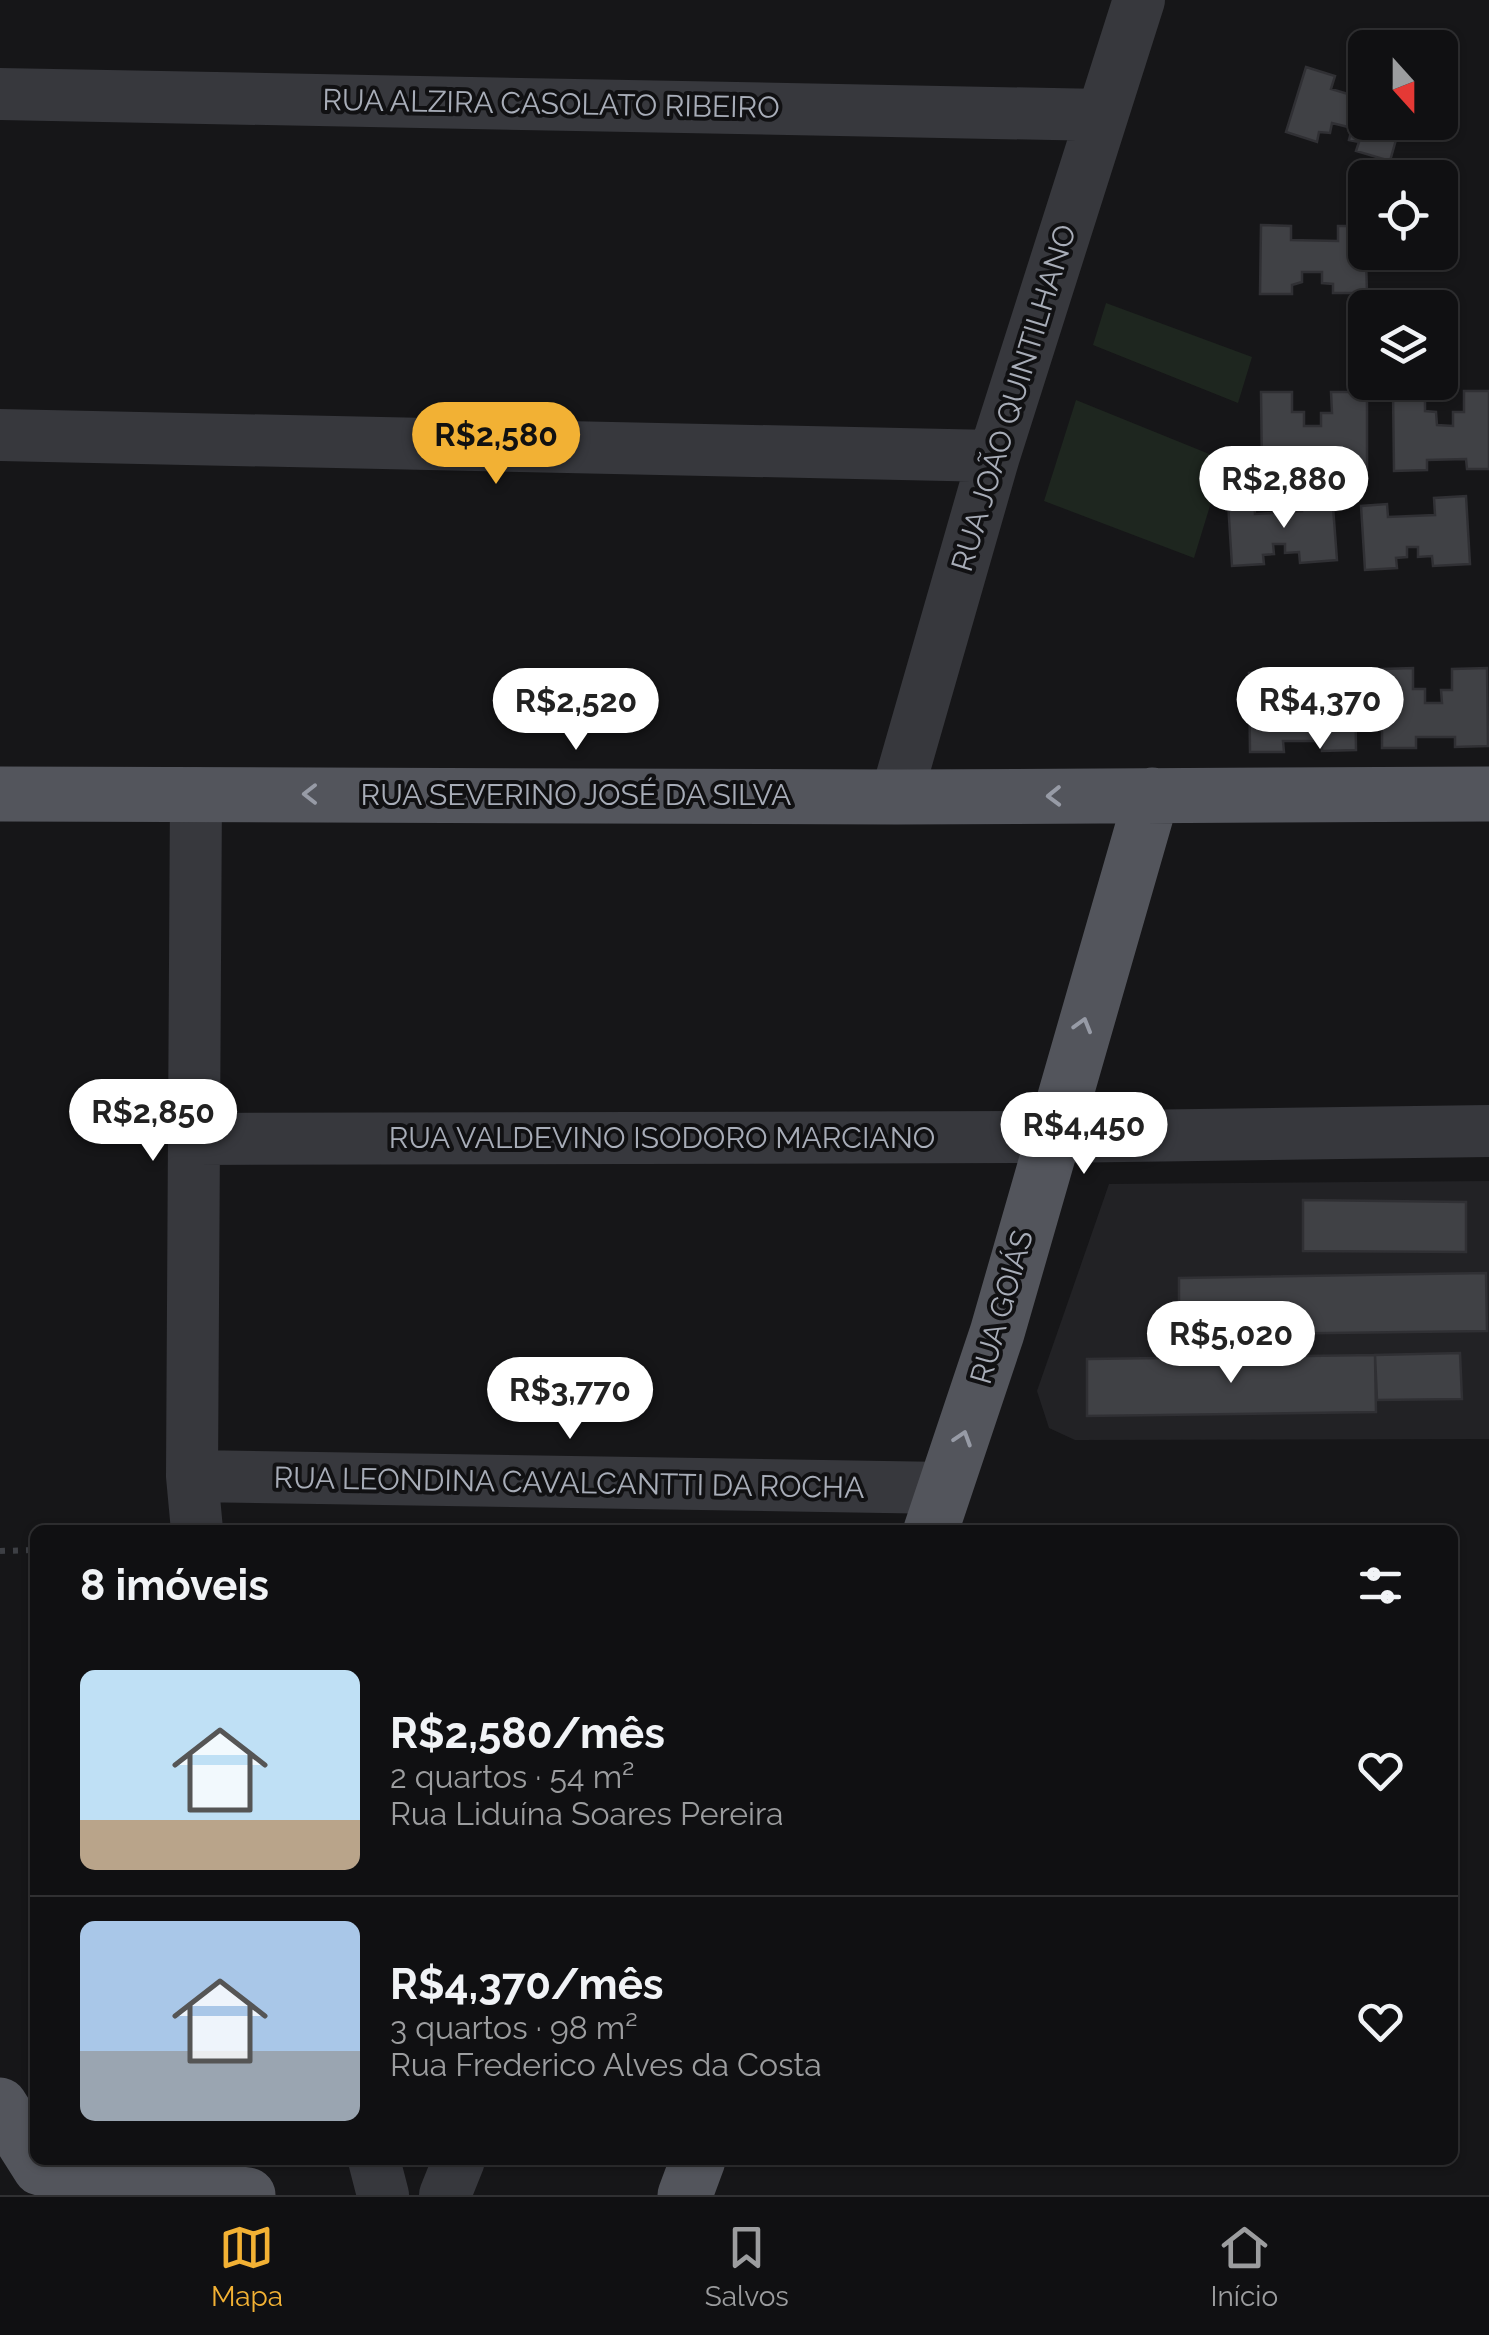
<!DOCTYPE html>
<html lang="pt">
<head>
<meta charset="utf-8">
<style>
  body { margin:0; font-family:Raleway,sans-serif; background:#1e1e20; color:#f1f3f6; height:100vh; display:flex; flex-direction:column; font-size:38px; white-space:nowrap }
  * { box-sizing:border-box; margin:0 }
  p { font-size:32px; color:#9c9d9f }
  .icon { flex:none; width:55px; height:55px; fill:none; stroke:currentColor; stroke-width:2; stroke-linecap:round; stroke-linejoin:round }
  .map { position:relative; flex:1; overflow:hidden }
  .sheet { position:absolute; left:30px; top:1525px; width:1428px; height:640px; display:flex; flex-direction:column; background:#101012; border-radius:15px; box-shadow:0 2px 8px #0004,0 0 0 2px #303032 }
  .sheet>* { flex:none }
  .needle { width:65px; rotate:159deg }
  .buttons { position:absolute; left:1348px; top:30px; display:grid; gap:20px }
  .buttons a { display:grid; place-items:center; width:110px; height:110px; border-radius:15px; background:#101012; box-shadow:0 2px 8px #0004,0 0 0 2px #303032; font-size:50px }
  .price { position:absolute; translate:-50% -85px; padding:0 22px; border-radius:35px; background:#fff; color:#222; font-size:32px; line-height:65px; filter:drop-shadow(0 2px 5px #0008) }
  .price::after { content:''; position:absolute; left:50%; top:60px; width:30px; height:22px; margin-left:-15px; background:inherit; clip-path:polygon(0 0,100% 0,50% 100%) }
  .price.active { background:#f2b134; color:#111 }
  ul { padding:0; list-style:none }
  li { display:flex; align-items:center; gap:30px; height:250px; padding:0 50px }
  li+li { border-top:2px solid #303032 }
  li span { display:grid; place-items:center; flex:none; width:280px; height:200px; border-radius:15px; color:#555 }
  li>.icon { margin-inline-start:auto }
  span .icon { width:120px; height:120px; fill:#fffc; stroke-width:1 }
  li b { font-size:42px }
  h2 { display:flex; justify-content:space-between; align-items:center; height:120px; padding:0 50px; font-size:42px }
  .tab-bar { display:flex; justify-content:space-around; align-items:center; height:140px; border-top:2px solid #303032; background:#101012; font-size:28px; color:#9c9d9f }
  .tab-bar a { display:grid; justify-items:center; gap:5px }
  .tab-bar .active { color:#f2b134 }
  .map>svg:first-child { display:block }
</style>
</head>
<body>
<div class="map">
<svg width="1489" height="2195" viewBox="0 0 1489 2195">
  <rect width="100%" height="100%" fill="#161618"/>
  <path fill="#222225" d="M1489,1181v258l-414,1 -26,-12 -12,-37 72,-207z"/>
  <path fill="#1e261f" d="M1106,303l146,54 -14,46 -145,-58z
    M1076,400l148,60 -30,98 -150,-57z"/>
  <path fill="#404145" stroke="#303034" stroke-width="2.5" d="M1306,67l29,9 -4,13 34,10v23h36l-11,39 -34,-10 3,-9 -10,-2 3,-12 -20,-5 -2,10 -11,-1 -2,10 -31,-10z
    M1261,225l30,1v14l47,1v-15h27l2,67h-34v-9l-11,-1v-11h-20v10l-10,3v9h-32z
    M1425,391v20l11,1 1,13 16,1v-14h11v-21h25v78h-22l-1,-10 -39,1v10l-33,1 -1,-79z
    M1261,392h31v20h12v14h17v-13h11l-1,-21h36v77l-33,1v-10l-39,1v10h-33z
    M1332,493l5,67 -37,3 -1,-11 -14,1v-9h-12l1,10 -11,1 1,9 -32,2 -4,-64 26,-2 1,14 47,-3 -1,-17z
    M1466,496l4,68 -37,2 -1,-10 -14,1v-10h-11v10l-11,1 1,10 -32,2 -4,-64 26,-2 1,13 47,-2 -1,-17z
    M1413,668v21h12v14h17l-1,-13h11v-21l35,-1 1,78 -33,1v-10h-39v11h-34v-79z
    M1280,672l1,21h11l1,14h16v-13h11l-1,-21h36l1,77 -34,1v-10h-39l1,11h-34l-1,-79z
    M1303,1200l163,2v50l-163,-1z
    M1486,1273l1,58 -308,4v-57z
    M1460,1353l2,46 -85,1 -2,-45z
    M1375,1355l1,57 -289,4v-57z"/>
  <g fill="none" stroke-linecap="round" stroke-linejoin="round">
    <path stroke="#3d3f44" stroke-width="6" stroke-dasharray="5 8" stroke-linecap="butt" d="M0,1551l35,-1"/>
    <path stroke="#37383d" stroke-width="52" d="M0,94l1102,21
      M0,435l994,21
      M196,793l-4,683 5,54
      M896,797l98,-341 145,-456
      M195,1139l856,-2 438,-6
      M192,1476l754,12
      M374,2160l9,35
      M445,2195l14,-35"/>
    <path stroke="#53555c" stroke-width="55" d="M0,794l896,3 593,-3
      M931,1530l66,-197 155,-538
      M0,2105l40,63 208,27
      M685,2195l13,-35"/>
  </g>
  <defs><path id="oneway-chevron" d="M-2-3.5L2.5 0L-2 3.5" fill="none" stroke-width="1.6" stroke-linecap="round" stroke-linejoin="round" transform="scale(2.5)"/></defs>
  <g stroke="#979ba6">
    <use href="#oneway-chevron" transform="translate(310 794) rotate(-180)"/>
    <use href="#oneway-chevron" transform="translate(1054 796) rotate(179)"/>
    <use href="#oneway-chevron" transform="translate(1083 1025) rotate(-74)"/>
    <use href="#oneway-chevron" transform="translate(963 1438) rotate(-72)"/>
  </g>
  <g text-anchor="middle" stroke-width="8" stroke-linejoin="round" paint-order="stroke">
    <g font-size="30" fill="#a8adb8" stroke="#111113">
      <text transform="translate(551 104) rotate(1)" y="10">RUA ALZIRA CASOLATO RIBEIRO</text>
      <text transform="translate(1014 398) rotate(-73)" y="10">RUA JOÃO QUINTILHANO</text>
      <text x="576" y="805">RUA SEVERINO JOSÉ DA SILVA</text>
      <text x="662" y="1148">RUA VALDEVINO ISODORO MARCIANO</text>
      <text transform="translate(1002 1307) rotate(-74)" y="10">RUA GOIÁS</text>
      <text transform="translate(569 1483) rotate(1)" y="10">RUA LEONDINA CAVALCANTTI DA ROCHA</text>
    </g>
  </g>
</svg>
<div class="buttons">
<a><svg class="needle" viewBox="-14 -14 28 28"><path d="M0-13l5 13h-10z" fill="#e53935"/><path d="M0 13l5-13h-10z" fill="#9c9d9f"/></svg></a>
<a><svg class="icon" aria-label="locate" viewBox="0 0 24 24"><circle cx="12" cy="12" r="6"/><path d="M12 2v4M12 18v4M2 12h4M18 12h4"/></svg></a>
<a><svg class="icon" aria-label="layers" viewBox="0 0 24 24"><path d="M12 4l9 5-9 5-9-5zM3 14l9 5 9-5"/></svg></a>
</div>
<b class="price active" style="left:496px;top:487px">R$2,580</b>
<b class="price" style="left:1284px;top:531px">R$2,880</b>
<b class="price" style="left:1320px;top:752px">R$4,370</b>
<b class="price" style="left:576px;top:753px">R$2,520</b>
<b class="price" style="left:153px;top:1164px">R$2,850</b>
<b class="price" style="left:1084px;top:1177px">R$4,450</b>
<b class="price" style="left:1231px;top:1386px">R$5,020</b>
<b class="price" style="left:570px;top:1442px">R$3,770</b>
<section class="sheet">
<h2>8 imóveis<svg class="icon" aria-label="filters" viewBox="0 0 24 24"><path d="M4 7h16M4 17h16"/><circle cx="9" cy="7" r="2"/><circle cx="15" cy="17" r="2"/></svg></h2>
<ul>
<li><span style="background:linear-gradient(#bfe0f5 75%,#b9a48a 0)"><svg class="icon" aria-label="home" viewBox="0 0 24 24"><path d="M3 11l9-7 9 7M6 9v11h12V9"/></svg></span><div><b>R$2,580/mês</b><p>2 quartos · 54 m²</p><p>Rua Liduína Soares Pereira</p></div><svg class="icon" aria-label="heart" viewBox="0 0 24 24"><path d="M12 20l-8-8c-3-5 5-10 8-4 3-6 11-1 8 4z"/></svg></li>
<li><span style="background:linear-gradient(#a9c7e8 65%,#9aa5b1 0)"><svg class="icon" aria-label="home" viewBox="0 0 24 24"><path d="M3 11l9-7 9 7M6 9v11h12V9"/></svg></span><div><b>R$4,370/mês</b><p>3 quartos · 98 m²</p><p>Rua Frederico Alves da Costa</p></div><svg class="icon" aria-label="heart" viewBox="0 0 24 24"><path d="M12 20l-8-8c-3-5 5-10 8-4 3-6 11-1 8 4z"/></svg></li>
</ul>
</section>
</div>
<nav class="tab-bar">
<a class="active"><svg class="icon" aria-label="map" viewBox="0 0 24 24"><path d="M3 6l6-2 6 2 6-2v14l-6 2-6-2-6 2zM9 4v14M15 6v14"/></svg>Mapa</a>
<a><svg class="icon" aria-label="saved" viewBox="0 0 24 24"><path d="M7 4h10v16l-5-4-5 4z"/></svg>Salvos</a>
<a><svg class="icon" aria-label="home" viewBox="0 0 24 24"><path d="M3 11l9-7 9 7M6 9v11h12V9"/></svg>Início</a>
</nav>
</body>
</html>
